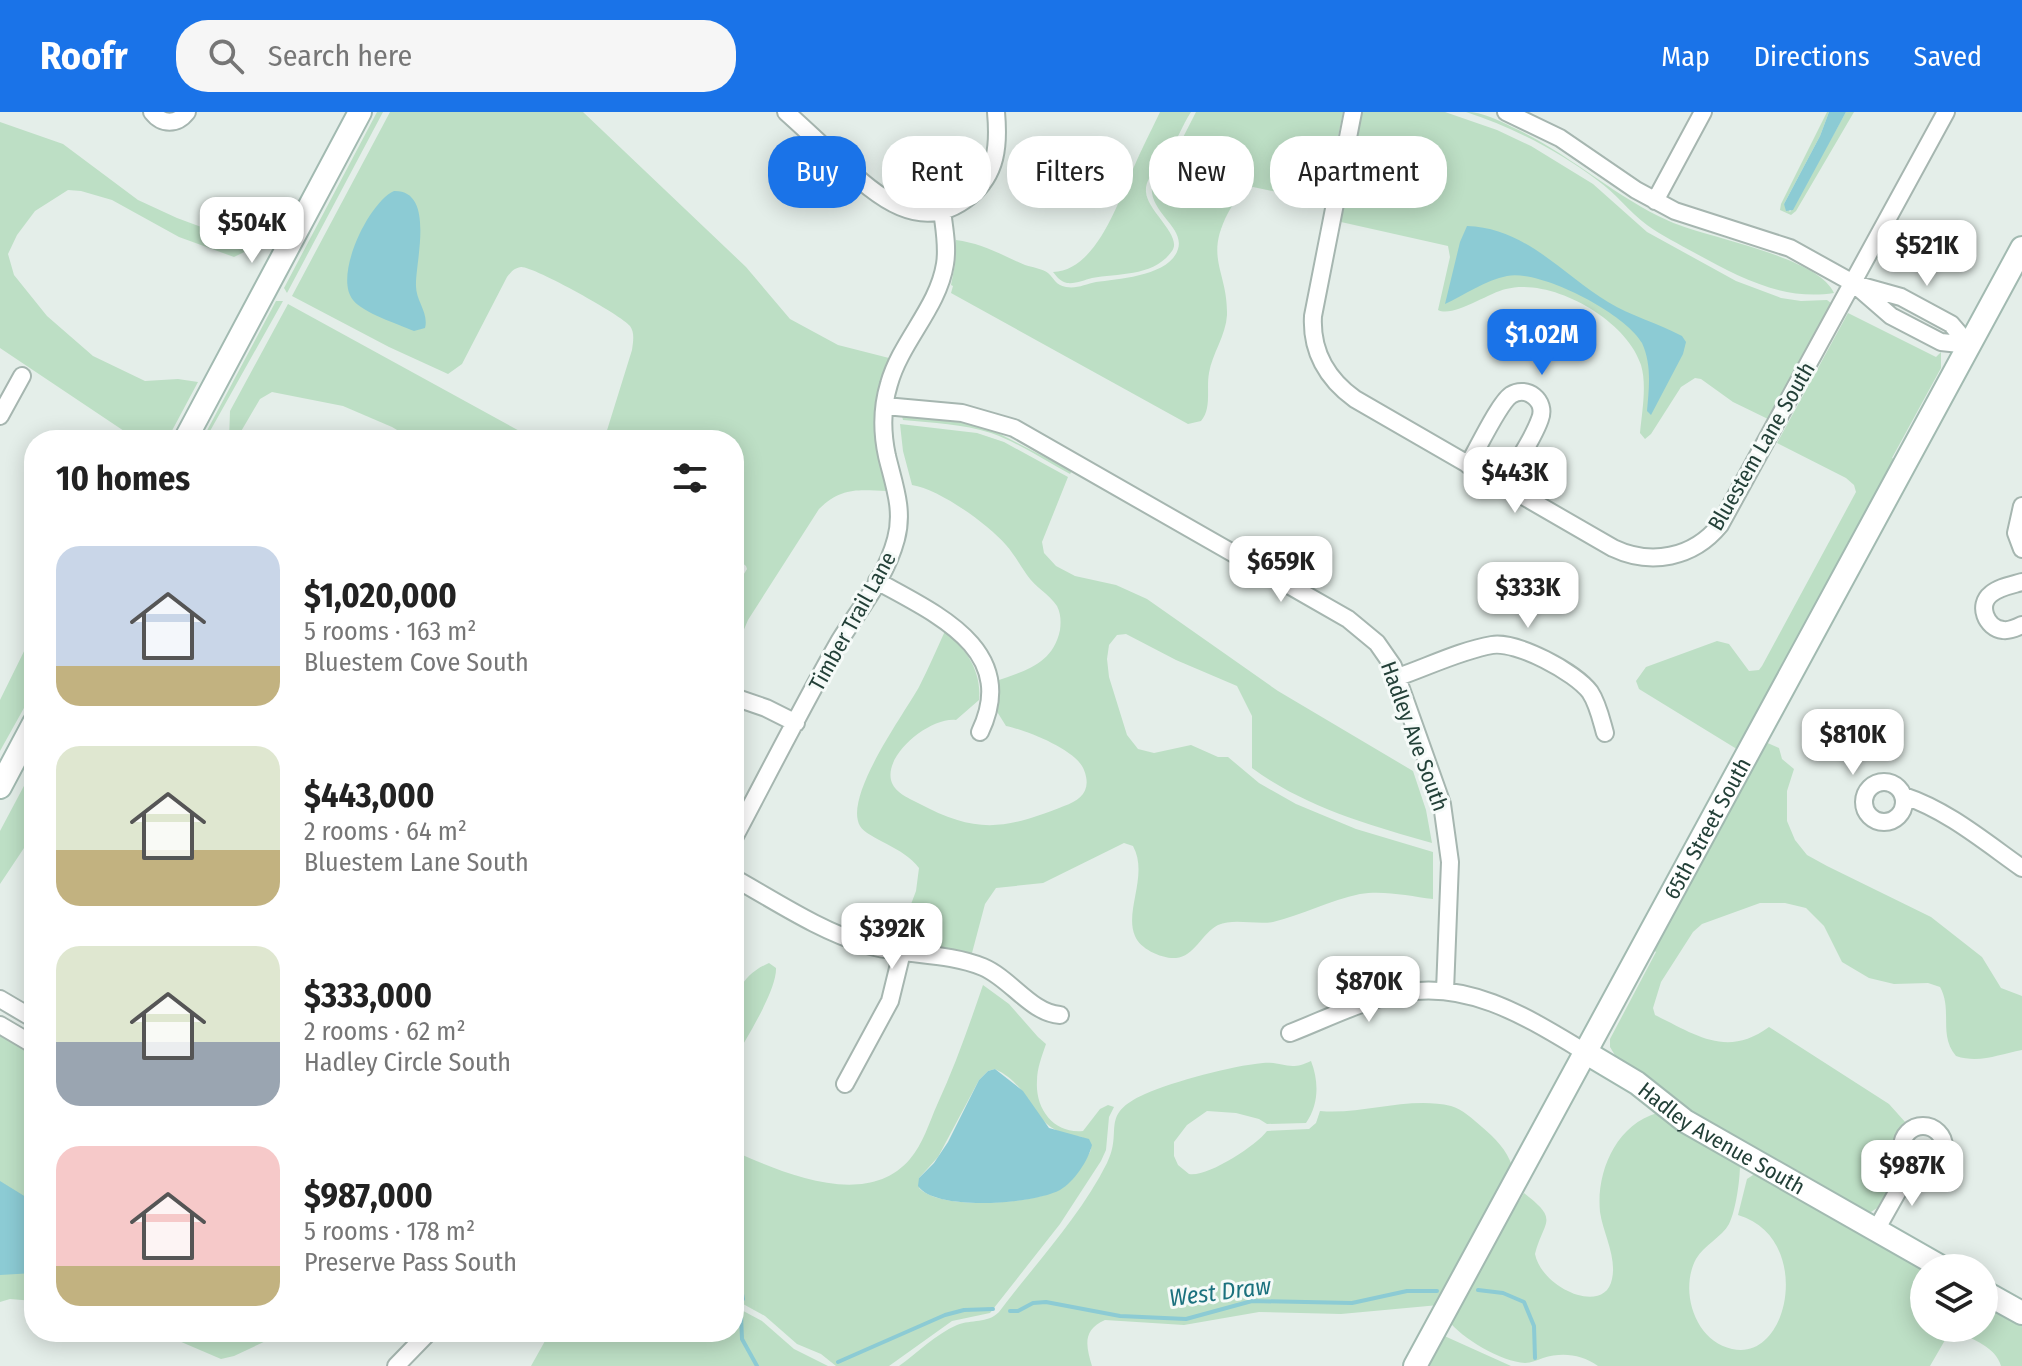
<!DOCTYPE html>
<html lang="en">
<head>
<meta charset="utf-8">
<style>
  body { margin:0; font-family:"Fira Sans Condensed",sans-serif; background:#f6f6f6; color:#222; height:100vh; display:flex; flex-direction:column; font-size:30px; white-space:nowrap }
  * { box-sizing:border-box; margin:0 }
  p { font-size:26px; color:#767676 }
  .icon { flex:none; width:44px; height:44px; fill:none; stroke:currentColor; stroke-width:2; stroke-linecap:round; stroke-linejoin:round }
  .map { position:relative; flex:1; overflow:hidden }
  .drawer { position:absolute; left:24px; top:318px; width:720px; height:912px; display:flex; flex-direction:column; background:#fff; border-radius:32px; box-shadow:0 4px 20px #0003 }
  .drawer>* { flex:none }
  .banner { position:absolute; left:768px; top:24px; width:760px; height:72px; display:flex; gap:16px }
  .controls { position:absolute; left:1910px; top:1142px; display:grid; gap:16px }
  .controls a { display:grid; place-items:center; width:88px; height:88px; border-radius:50%; background:#fff; box-shadow:0 4px 20px #0003; font-size:40px }
  .price { position:absolute; translate:-50% -68px; padding:0 18px; border-radius:16px; background:#fff; color:#222; font-size:26px; line-height:52px; filter:drop-shadow(0 2px 4px #0008) }
  .price::after { content:''; position:absolute; left:50%; top:48px; width:24px; height:18px; margin-left:-12px; background:inherit; clip-path:polygon(0 0,100% 0,50% 100%) }
  .price.current { background:#1a73e8; color:#fff }
  ul { padding:0; list-style:none }
  li { display:flex; align-items:center; gap:24px; height:200px; padding:0 32px }
  li span { display:grid; place-items:center; flex:none; width:224px; height:160px; border-radius:24px; color:#555 }
  li>.icon { margin-inline-start:auto }
  span .icon { width:96px; height:96px; fill:#fffc; stroke-width:1 }
  li b { font-size:34px }
  h2 { display:flex; justify-content:space-between; align-items:center; height:96px; padding:0 32px; font-size:34px }
  .tag { padding:0 28px; border-radius:32px; background:#fff; box-shadow:0 4px 20px #0003; font-size:28px; line-height:72px }
  .tag.current { background:#1a73e8; color:#fff }
  header { display:flex; align-items:center; gap:48px; box-sizing:border-box; height:112px; padding:0 40px; background:#1a73e8; color:#fff }
  header strong { font-size:38px }
  nav { display:flex; gap:44px; margin-inline-start:auto; font-size:28px }
  .search { width:560px; height:72px; background:#f6f6f6; display:flex; align-items:center; gap:20px; box-sizing:border-box; padding:0 28px; border-radius:32px; color:#767676; font-size:30px }
  .map>svg:first-child { display:block }
</style>
</head>
<body>
<header>
<strong>Roofr</strong>
<div class="search"><svg class="icon" aria-label="search" viewBox="0 0 24 24"><circle cx="10" cy="10" r="6"/><path d="M15 15l6 6"/></svg>Search here</div>
<nav><a>Map</a><a>Directions</a><a>Saved</a></nav>
</header>
<div class="map">
<svg width="2022" height="1254" viewBox="0 0 2022 1254">
  <rect width="100%" height="100%" fill="#e4eee9"/>
  <path fill="#bddfc5" fill-rule="evenodd" d="M377,0h6l-96,181 -3,-5z
    M390,0h193l163,155 44,52 48,26 51,13c-20,44 -15,88 -2,133 -30,-1 -45,-4 -68,18l-71,111 -14,33v-63l13,-21 -1,-3 -12,-10v-116h-130l28,-90c1,-8 3,-17 -2,-24 -7,-10 -97,-60 -109,-59 -7,1 -10,5 -14,10l-45,87 -14,10 -59,-27 -97,-51z
    M1160,0h31c-9,14 -15,30 -23,44 -8,13 -23,19 -22,36 1,19 37,44 26,59 -18,26 -54,22 -80,27 -8,2 -16,6 -25,5 -7,-2 -10,-6 -14,-11 43,-1 65,-70 80,-103 8,-19 18,-38 27,-57z
    M1196,0h147l-18,90 -72,-15c-12,5 -19,15 -25,26 -24,46 0,58 -1,102 -1,20 -15,39 -18,58 -3,16 3,35 -8,48l-13,3 -237,-131 2,-7 -2,-1 4,-21 1,-24c25,3 46,15 69,25 6,2 18,4 23,8 7,6 7,12 18,14 11,2 20,-3 30,-5 22,-3 74,-6 82,-33 7,-22 -30,-37 -26,-64l21,-28z
    M1362,0h83l52,18 34,16 62,38 54,48 89,49 45,17 20,3 26,-1 4,3 -63,116 -35,-17 -32,-23 -6,-1 -14,9 -30,47 -6,5 -5,-6c2,-21 7,-48 1,-68 -14,-45 -89,-88 -135,-76 -18,4 -53,29 -68,21l12,-53 -2,-11 -107,-24z
    M1466,0c17,0 32,8 46,15 56,25 101,69 157,94 37,17 149,35 165,72 -51,8 -95,-16 -139,-40 -16,-9 -33,-17 -48,-28 -18,-13 -31,-32 -50,-45 -38,-29 -85,-53 -131,-68z
    M1827,0h2l-9,24 -36,68 6,8 56,-100h8l-58,99 -5,4 -11,-5 1,-6z
    M0,10l63,22 75,56 39,18 27,10 53,6 10,7 -33,16 -55,-20 -67,-37 -31,-9 -13,-1 -33,21 -18,24 -9,19 6,21 33,41 46,40 52,25 33,-2 20,3 -31,58h-38l-5,-9 -124,-83z
    M276,189h7l-78,139h-3z
    M288,192l248,136h-122l-22,-13 -49,-21 -71,-14 -12,7 -24,41h-7l1,-29z
    M1848,201l88,44 5,-5v16l-49,90 6,3 -158,290 -101,-62 -3,-8 10,-14 71,-26 12,3 20,27 10,-1 3,-4 94,-174 -2,-7 -8,-7 -69,-35z
    M902,304l62,7 30,8 78,40 -2,3c-26,-14 -51,-31 -79,-41 -28,-9 -58,-10 -88,-13z
    M900,312l77,9 27,9 64,35 -26,65 2,11 12,13 19,10 41,9 31,14 131,92 135,80 13,39 6,33c-63,-18 -127,-36 -180,-75v-52l-15,-30 -61,-26 -50,-26 -9,1 -8,10 -2,14 2,18 18,58 11,14 16,4 37,-8 27,12h10l31,26 37,21 60,25 77,23v47c-23,-3 -50,-9 -73,-5 -30,6 -58,21 -87,28 -18,3 -39,-4 -55,3 -16,8 -24,32 -42,33 -14,1 -36,-9 -41,-22 -11,-25 14,-61 -2,-90l-9,-3 -81,40 -47,5 -11,16 -13,49 -75,-12 19,-50 3,-23c-15,-21 -51,-29 -59,-42 -17,-29 44,-112 59,-139 9,-18 18,-38 26,-56 21,18 37,40 34,69l-23,20c-25,-3 -71,33 -65,60 3,12 17,18 27,23 58,31 86,27 146,3 17,-6 28,-16 20,-36 -7,-20 -58,-40 -78,-44l-10,-16v-29c29,-10 57,-17 64,-51 1,-8 1,-16 -3,-24 -8,-12 -22,-19 -30,-31 -7,-10 -13,-21 -21,-30 -18,-21 -67,-56 -94,-60l-9,-34z
    M34,519v59l-34,61v-51z
    M1763,629l16,7 3,11 12,10 -7,22v30l8,19 12,15 20,11 104,51 51,40 19,31 21,8v54c-23,4 -42,14 -66,6 -18,-21 -3,-46 -16,-69l-12,-4 -34,1 -25,-6 -27,-16 -18,-36 -18,-18 -21,-5h-25l-58,21 -9,8 -32,50 -8,26 2,7c41,20 72,43 114,12l120,77 17,19c-24,22 -4,27 -8,46 -2,13 -15,28 -21,39l-6,4 -7,-1 -180,-103 -68,-51 -6,-10v-8l46,-87 -6,-4z
    M34,655v66l-34,51v-53z
    M769,851l7,5c1,22 -30,71 -42,92 0,-39 -9,-78 35,-97z
    M983,873l26,19 29,33 8,7c-4,12 -9,24 -9,37 -2,28 17,53 46,50l17,-22 8,-4 6,2 -5,10 -3,33 -5,11 -41,63 -70,89 -38,8 -63,45h-53l-15,-12 -24,-10 -32,-28 -31,-17v-148c48,22 133,59 176,8 13,-15 19,-36 27,-54 18,-39 32,-79 46,-120zM995,957c44,21 31,63 87,68l9,12 -1,3c-8,13 -17,31 -32,38 -27,14 -117,21 -139,-2v-10l19,-21 41,-77 9,-9z
    M0,920l34,20v249l-24,-2 -10,3z
    M1311,949c8,20 8,44 -5,62l-39,1 -8,-5 -23,-6 -29,-2 -20,14 -13,17v14l4,9 11,9c17,4 67,-28 78,-43l42,-2 7,-6 4,-12c43,4 88,-15 131,-5 11,3 23,14 31,21 13,11 25,23 30,39l-73,139 -98,9 -82,-2 -75,13 -79,-5c-23,10 -19,26 -13,46h-193c18,-13 37,-32 58,-41 15,-6 30,-1 42,-13 36,-48 81,-95 108,-149 17,-33 -9,-48 38,-69 30,-13 86,-28 118,-31 20,-2 26,9 48,-2z
    M1657,1001l83,51c0,16 -4,46 -11,60 -7,13 -25,21 -33,35 -17,32 -1,82 36,90 58,14 82,-112 6,-134l9,-36 9,-6 168,96v59h28l-22,38h-332c-17,-12 -36,-14 -55,-8 -6,2 -12,5 -18,5 -23,-1 -64,-25 -77,-43l76,-127c36,28 20,26 11,61 7,35 70,62 77,25 5,-22 -9,-46 -12,-67 -4,-40 16,-87 57,-99z
    M1984,1191l38,21v42h-21c-5,-19 -28,-26 -44,-35l1,-3h26z
    M734,1194l28,15 32,28 34,17h-297l19,-34h184z
    M158,1220h127l-51,24 -13,3z
    M1440,1222l71,32h-88z"/>
  <path fill="#8ccbd4" d="M1829,0h17l-53,98 -7,1 -2,-7 36,-68z
    M394,79c42,-1 21,72 22,95 0,15 13,27 9,42l-11,3c-16,-7 -51,-18 -61,-31 -20,-24 16,-98 41,-109z
    M1467,114c59,2 95,48 141,76 23,14 50,21 74,34l4,6 -3,12 -32,61 -4,-4c2,-23 5,-46 -5,-68 -16,-29 -101,-74 -135,-67 -21,4 -43,19 -62,28l15,-62z
    M995,957l28,22 26,37 40,11 3,6c-4,16 -18,37 -32,45 -26,14 -124,22 -142,-4l1,-8 15,-15 14,-21 31,-62 9,-9z
    M0,1069l34,21v71l-34,2z"/>
  <g fill="none" stroke-linecap="round" stroke-linejoin="round">
    <path stroke="#8ccbd4" stroke-width="4" d="M734,1170l8,12 1,5
      M1478,1178l25,3 21,9 10,24 1,32
      M1010,1199h8l15,-8 13,-1 74,14 66,3 66,-18 100,2 55,-12h30
      M741,1203l1,24 15,27
      M838,1250l107,-47 19,-5 29,-1"/>
    <g stroke="#a6b6b0" stroke-width="20">
      <path id="street" d="M152,0c10,13 25,13 35,0
        M786,0c19,17 37,34 55,51 36,33 80,73 129,33 27,-22 29,-51 26,-84
        M1353,0l-40,204c-2,35 14,63 42,83l258,149c38,18 80,10 107,-23l226,-413
        M1506,0l54,26 76,52 39,21 115,37 63,35 38,33 50,26 28,3
        M1655,89l48,-89
        M1858,173l43,12 50,27 18,21
        M885,294l77,7 52,15 334,191 29,24 16,23 49,138 8,58 -5,129
        M0,304l22,-40
        M1468,353c9,-15 31,-62 43,-70 16,-10 36,6 29,24 -8,23 -25,45 -37,66
        M2022,394l-6,27 6,16
        M877,469c57,32 143,68 103,151
        M2022,470c-10,3 -23,5 -31,12 -14,11 -5,34 12,36 6,1 13,-2 19,-5
        M1398,565c29,-10 64,-27 94,-32 25,-4 83,27 98,47 8,12 11,27 15,41
        M734,585l32,11 30,15
        M1864 690a20 20 0 1 1 40 0a20 20 0 1 1-40 0Z
        M1904,684c43,14 81,46 118,72
        M734,726c35,-66 69,-133 106,-198 20,-32 46,-63 56,-101 8,-29 -2,-54 -9,-83 -5,-23 -5,-49 2,-72 12,-43 49,-76 56,-120 3,-18 -1,-36 -3,-54
        M734,766c43,24 86,53 133,67 38,11 79,7 116,22 28,12 48,46 77,48
        M0,887l34,20
        M0,913l34,20
        M1290,921c36,-14 73,-33 111,-40 69,-13 127,25 184,59
        M845,972l45,-83 12,-49
        M1902 1035a21 21 0 1 1 42 0a21 21 0 1 1-42 0Z
        M1876,1118l36,-64
        M396,1254l33,-34"/>
    </g>
    <g stroke="#a2bab1" stroke-width="26">
      <g id="secondary">
        <path d="M185,328l175,-328"/>
        <path d="M0,675l34,-64"/>
        <path id="s1" d="M1585,940l52,31 48,38 258,147"/>
        <path d="M1984,1180l38,21"/>
        <path id="s2" d="M1415,1254l607,-1118"/>
      </g>
    </g>
    <use href="#street" stroke="#fff" stroke-width="16"/>
    <use href="#secondary" stroke="#fff" stroke-width="22"/>
  </g>
  <g text-anchor="middle" stroke-width="6" stroke-linejoin="round" paint-order="stroke">
    <g font-size="22" fill="#234038" stroke="#f5faf8">
      <text transform="translate(1761 334) rotate(-60)" y="8">Bluestem Lane South</text>
      <text transform="translate(852 509) rotate(-61)" y="8">Timber Trail Lane</text>
      <text transform="translate(1415 624) rotate(70)" y="8">Hadley Ave South</text>
      <text dy="8" stroke="none"><textPath href="#s2" startOffset="612">65th Street South</textPath></text>
      <text dy="8" stroke="none"><textPath href="#s1" startOffset="162">Hadley Avenue South</textPath></text>
    </g>
    <g font-size="24" font-style="italic" fill="#1b717e" stroke="#f5faf8">
      <text transform="translate(1220 1180) rotate(-7)" y="8">West Draw</text>
    </g>
  </g>
</svg>
<div class="controls">
<a><svg class="icon" aria-label="layers" viewBox="0 0 24 24"><path d="M12 4l9 5-9 5-9-5zM3 14l9 5 9-5"/></svg></a>
</div>
<b class="price" style="left:252px;top:153px">$504K</b>
<b class="price" style="left:1927px;top:176px">$521K</b>
<b class="price current" style="left:1542px;top:265px">$1.02M</b>
<b class="price" style="left:1515px;top:403px">$443K</b>
<b class="price" style="left:1281px;top:492px">$659K</b>
<b class="price" style="left:1528px;top:518px">$333K</b>
<b class="price" style="left:1853px;top:665px">$810K</b>
<b class="price" style="left:892px;top:859px">$392K</b>
<b class="price" style="left:1369px;top:912px">$870K</b>
<b class="price" style="left:1912px;top:1096px">$987K</b>
<div class="banner">
<a class="tag current">Buy</a>
<a class="tag">Rent</a>
<a class="tag">Filters</a>
<a class="tag">New</a>
<a class="tag">Apartment</a>
</div>
<section class="drawer">
<h2>10 homes<svg class="icon" aria-label="filters" viewBox="0 0 24 24"><path d="M4 7h16M4 17h16"/><circle cx="9" cy="7" r="2"/><circle cx="15" cy="17" r="2"/></svg></h2>
<ul>
<li><span style="background:linear-gradient(#c9d6e8 75%,#c2b280 0)"><svg class="icon" aria-label="home" viewBox="0 0 24 24"><path d="M3 11l9-7 9 7M6 9v11h12V9"/></svg></span><div><b>$1,020,000</b><p>5 rooms · 163 m²</p><p>Bluestem Cove South</p></div></li>
<li><span style="background:linear-gradient(#dfe7d0 65%,#c2b280 0)"><svg class="icon" aria-label="home" viewBox="0 0 24 24"><path d="M3 11l9-7 9 7M6 9v11h12V9"/></svg></span><div><b>$443,000</b><p>2 rooms · 64 m²</p><p>Bluestem Lane South</p></div></li>
<li><span style="background:linear-gradient(#dfe7d0 60%,#9aa5b1 0)"><svg class="icon" aria-label="home" viewBox="0 0 24 24"><path d="M3 11l9-7 9 7M6 9v11h12V9"/></svg></span><div><b>$333,000</b><p>2 rooms · 62 m²</p><p>Hadley Circle South</p></div></li>
<li><span style="background:linear-gradient(#f6c9c9 75%,#c2b280 0)"><svg class="icon" aria-label="home" viewBox="0 0 24 24"><path d="M3 11l9-7 9 7M6 9v11h12V9"/></svg></span><div><b>$987,000</b><p>5 rooms · 178 m²</p><p>Preserve Pass South</p></div></li>
</ul>
</section>
</div>
</body>
</html>
